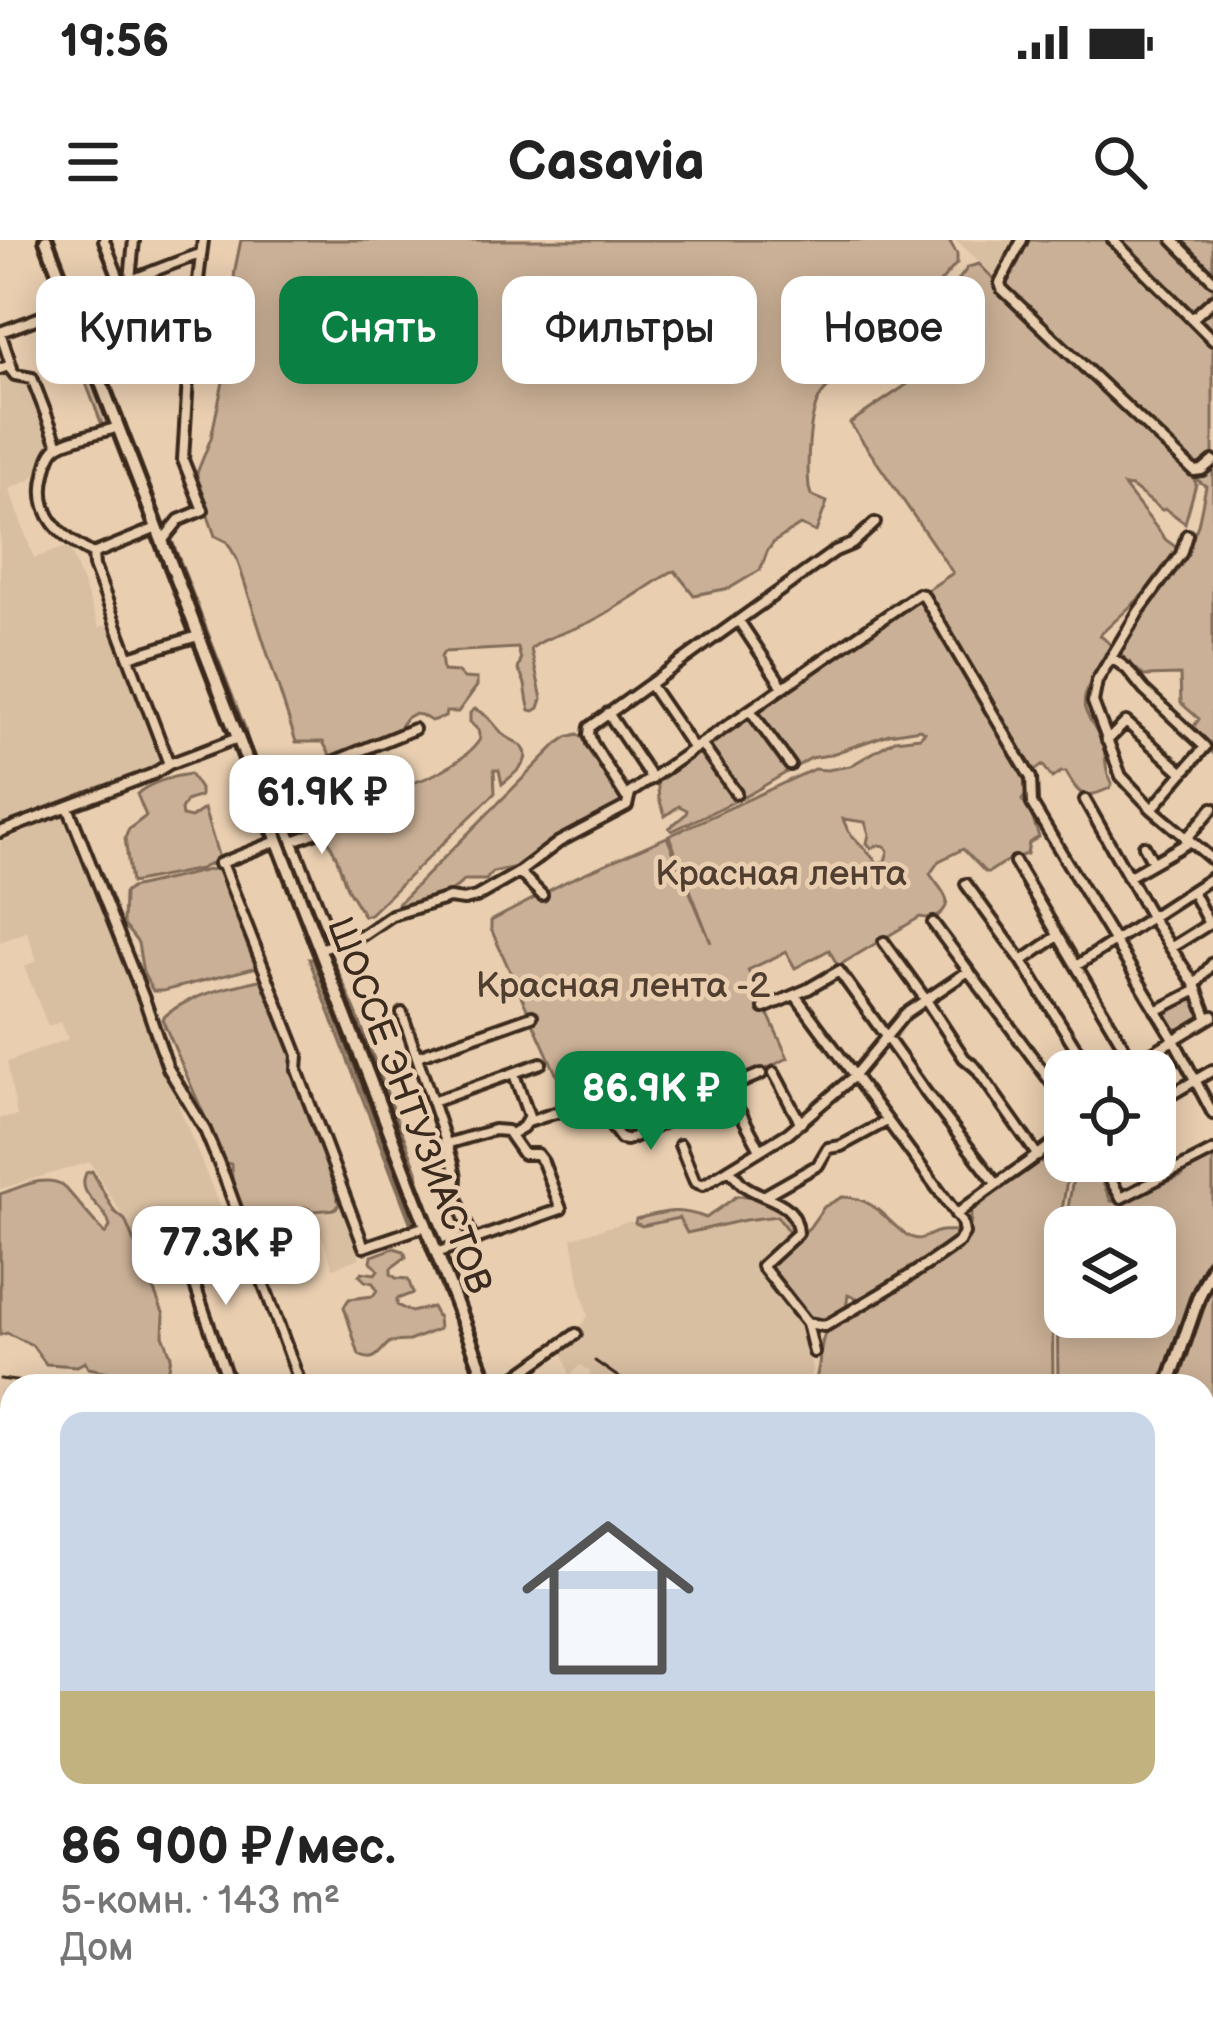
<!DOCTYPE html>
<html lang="ru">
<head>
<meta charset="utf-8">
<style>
  body { margin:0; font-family:"Balsamiq Sans",sans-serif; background:#f6f6f6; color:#222; height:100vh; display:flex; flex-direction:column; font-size:45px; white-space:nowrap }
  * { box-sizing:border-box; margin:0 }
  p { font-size:39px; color:#767676 }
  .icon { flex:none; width:66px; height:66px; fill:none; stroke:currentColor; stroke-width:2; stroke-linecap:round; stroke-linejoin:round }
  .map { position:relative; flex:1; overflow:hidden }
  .details { position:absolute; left:0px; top:1134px; width:1215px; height:663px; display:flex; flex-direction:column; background:#fff; border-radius:36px 36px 0 0; box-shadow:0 6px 30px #0003 }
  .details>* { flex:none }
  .hud { position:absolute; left:36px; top:36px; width:1143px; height:108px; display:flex; gap:24px }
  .tools { position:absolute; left:1044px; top:810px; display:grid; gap:24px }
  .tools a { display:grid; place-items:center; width:132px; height:132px; border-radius:24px; background:#fff; box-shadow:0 6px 30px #0003; font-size:60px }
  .price { position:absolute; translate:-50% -102px; padding:0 27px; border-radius:24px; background:#fff; color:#222; font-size:39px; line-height:78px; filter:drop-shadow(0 3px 6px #0008) }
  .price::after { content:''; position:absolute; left:50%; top:72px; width:36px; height:27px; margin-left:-18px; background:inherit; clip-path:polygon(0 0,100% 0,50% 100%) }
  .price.active { background:#0b8043; color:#fff }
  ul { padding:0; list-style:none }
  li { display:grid; align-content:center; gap:24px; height:636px; padding:0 60px }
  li+li { border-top:3px solid #e0e0e0 }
  li span { display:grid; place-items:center; height:372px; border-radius:24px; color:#555 }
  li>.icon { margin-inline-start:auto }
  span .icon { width:216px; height:216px; fill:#fffc; stroke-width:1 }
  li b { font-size:51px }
  .chip { padding:0 42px; border-radius:24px; background:#fff; box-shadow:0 6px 30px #0003; font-size:42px; line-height:108px }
  .chip.active { background:#0b8043; color:#fff }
  .status { display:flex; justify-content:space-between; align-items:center; height:84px; padding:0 60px; background:#fff; direction:ltr }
  .status svg { height:33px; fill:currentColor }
  header { display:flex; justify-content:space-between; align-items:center; height:156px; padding:0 60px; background:#fff; font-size:54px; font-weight:800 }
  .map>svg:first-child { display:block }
</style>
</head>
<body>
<div class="status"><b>19:56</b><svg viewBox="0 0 49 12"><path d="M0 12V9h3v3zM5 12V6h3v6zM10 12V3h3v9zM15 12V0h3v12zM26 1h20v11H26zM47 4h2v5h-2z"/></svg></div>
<header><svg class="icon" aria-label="menu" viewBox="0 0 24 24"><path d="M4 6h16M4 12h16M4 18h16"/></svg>Casavia<svg class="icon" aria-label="search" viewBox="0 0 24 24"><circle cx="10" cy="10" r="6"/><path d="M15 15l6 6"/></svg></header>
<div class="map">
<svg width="1213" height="1796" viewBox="0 0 1213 1796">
  <rect width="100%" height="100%" fill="#e9ceb0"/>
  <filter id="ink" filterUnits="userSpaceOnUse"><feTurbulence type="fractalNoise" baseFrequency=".00833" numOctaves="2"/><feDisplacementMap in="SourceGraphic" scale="24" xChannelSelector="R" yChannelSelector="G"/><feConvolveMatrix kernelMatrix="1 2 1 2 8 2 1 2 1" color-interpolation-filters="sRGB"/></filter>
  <g filter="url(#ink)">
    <path fill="#d9bfa2" d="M956,0h57l-18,36z
      M0,133l31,8 21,59 -11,28 -9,11 -23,10 25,69 35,-12 30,81 13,-4 52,140 -164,62z
      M67,574l95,251 75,184 -55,16 -33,14 -24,-59 -35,-58 -90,27v-71l17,-2 -10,-54 61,-23 -7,-17 -13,4 -24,-60 13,-5 -10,-29 -27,10v-100z
      M341,964l19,54 -27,10 -19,-54z
      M777,976l14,19 -32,29 45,60 4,10 -4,3 9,34 -8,15h-218l-3,-2 7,-12 -11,-7 -10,10 -8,-24 8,-10 8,3 4,-5 -4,-10 10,-13 -9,-35 -7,-43 57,-17 13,5 37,-8 66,2z
      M0,1150l12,1v57l-6,3h-6z
      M132,1785h91l-12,11h-72z
      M443,1785h112l14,11h-111z
      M696,1785h68l11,11h-68z
      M773,1785h64l-11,11h-43z"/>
    <path fill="#cab096" stroke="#826d5a" stroke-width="3" fill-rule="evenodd" d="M241,0h708l8,14v9l-33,38 -23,40 -14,10 -10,16 -23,10 -5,-2c-12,5 -24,12 -30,24 -11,20 -12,66 -10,89l2,7 16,7 -11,30 -16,-7 -26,17 -6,8 -8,20 -30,18 -36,7 -19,-24 -4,1c-26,16 -51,34 -77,48 -18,10 -51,17 -63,29l11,50 -3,9 -5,3 -4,-1c-5,-14 -2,-28 -12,-40l3,-10 -3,-12 -74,4 -3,5 2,14 15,1 6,6 13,1v7l-19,26h-12l-1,5 -14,4 -10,-6 -8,-1 -7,4 -13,18 -58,22 -5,-3 -7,-13h-27l-59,-183 -10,-17 -12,-6 -18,-52v-11l14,-35 13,-61 11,-108z
      M1018,0h195v513l-21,-24 7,-10 -18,-16 -1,-28 -36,1 -27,-25 47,-71 20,-21 14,-34 8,-39 -13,-9 3,7 -11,39 -19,-14 -4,1 -30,-23 -8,-1 42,54 14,10 -31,39 -49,46 13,12c-10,16 -33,44 -28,62 4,14 15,22 18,36 4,14 1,26 9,38l-2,5c-27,12 -30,9 -44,-16h-5l-9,6 -9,-13 -12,8 -108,-180 30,-20 -103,-150 74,-50 -15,-10h-7l-1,-5 67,-91 11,-3 13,13 4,9z
      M73,103l7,4 28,76 -2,4 -4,-2 -30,-78z
      M171,298l74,190 2,11h-4l-76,-197z
      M922,356l108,182 -2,14 -6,8 9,14 8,23 -10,6 -2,11 -19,6 -19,12h-4l-22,-23 -24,12 -9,13c11,17 30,29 3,45l-13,-2 -82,49 -9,-16 -34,18 -9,-16 -38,18 40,88 -152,75 -14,2 -13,-19 -30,-12 -5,-8 -7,2 -76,-169v-8l76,-40 100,-44 44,106 -42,-107 145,-67 13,1 23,-4 45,-26 25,-3 5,-5 -5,-3 -31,5 -60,21 -18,3 -61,36 -78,37 -3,-3 17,-14 1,-4 -8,-4 -14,10 -6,-17 -2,-21zM843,579l22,3 4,12 -2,9 4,5 8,-3 6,1 3,5 -3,10 -7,2 -30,-32z
      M475,469c13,5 19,16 29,26 5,4 12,6 17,11 15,13 -8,29 -19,38l-3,-14h-5l1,23 -125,121 -6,2 -17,-28 -11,-32 -24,-50 9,-5 1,-5 -11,-16 1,-7 61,-23 4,22 11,1 10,11c23,2 70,-25 82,-45l-2,-9 -8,-8v-9z
      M578,494l10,7 35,58 -1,5 -66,35 -40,28 -24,5 -6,8h-21l-21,17 -42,13 -4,-6 159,-160 10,-7z
      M190,534l10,15v7l-14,5 -5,9 1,6 9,2 13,-9 14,46 -2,6 -16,8 -69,14 -6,-45 4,-9 17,-13 -9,-22c12,-11 36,-18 53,-20z
      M269,555l58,145 -1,2 -4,-1 -57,-144z
      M217,628l4,2 37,97 -95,24h-10l-10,-18 -5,-30 -15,-19 1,-31 7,-5z
      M329,710l28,65 60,156 1,7 -3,4 -90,-228z
      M309,719h4l101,265 -2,3z
      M264,739l32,79 -4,12 37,100 10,34 -3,5 -22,2 -9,-4 -50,17c-16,-11 -24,-41 -24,-60l-6,-1 -63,-144c23,-24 70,-33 102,-40z
      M1196,755l6,23 -24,14 -1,-3 -3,1 -10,-15 6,-4h-6z
      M1213,913v94l-14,29 -39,110h-102l-1,-115 18,-103 6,-7h12l18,40 5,1 66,-26 18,-18zM1065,987h90v90h-90z
      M1050,918l19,10 -17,103 1,115h-240c10,-19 4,-39 14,-57 23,-6 23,-14 41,-26 25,-16 82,-40 98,-66 5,-8 5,-18 5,-28 24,-18 49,-48 79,-51z
      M92,931l22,40 11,9 39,95 -1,20 8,21 -4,24 -4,2c-26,-2 -50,-10 -75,-14l-3,-6 -8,4 -31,-2 -14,-19 -25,-12 -7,2v-141c20,-6 43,-20 63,-9l42,49 5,-7c-3,-22 -35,-30 -24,-54z
      M737,956c29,0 41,4 57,28l-3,11 -14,-19 -32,4 -58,13 -8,-15 -37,8 -7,-3 1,-4c28,-7 42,-12 70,-1z
      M842,957c40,-1 52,41 77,42 4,0 14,-6 18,-7 6,-2 13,-1 20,-1l4,4 -2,5 -79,51 -22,8 -10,-4 -2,14 -25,15 -13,-3 -37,-49 1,-13 37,-31 15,-21z
      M394,1008l10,3 2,6 -15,11v6l5,4 12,1 5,14 -16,6v6l14,7 21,-5 6,11 1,11 -30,12 -19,1c-12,10 -14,22 -31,13l-15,-48 5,-8 24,-3 4,-6 -4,-7 -8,-2 -6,-6 3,-3 13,2 3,-4 -7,-9 1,-5z
      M1213,1037v384l-10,11v-286h-31l33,-94z"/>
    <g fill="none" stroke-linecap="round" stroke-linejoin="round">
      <g stroke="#3b2a1e" stroke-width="16">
        <path id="minor" d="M104,0l17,44
          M1022,0l-22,43 2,6 192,182 8,-1 11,-9
          M1113,0l100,100
          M1173,0l40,40
          M130,40l4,-40
          M1192,79l21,-19
          M0,92c68,-23 132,-55 200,-78
          M0,92l12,36
          M0,129l8,-3 7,9 17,3 26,67
          M118,187c-15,6 -52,11 -62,21 -7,6 -9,17 -11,26 -10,40 15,63 48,80l64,-26
          M1187,295l-6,19 -42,57 -42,70 -4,21 28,74 31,33 61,51
          M163,300l16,-20 24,-10 -20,-50 7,-115 13,-105
          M93,314l1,12 75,198
          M739,381l44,66
          M129,417l69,-21
          M1111,417l16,12 17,21 61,57 -53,62
          M650,445l44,64
          M750,470l40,55
          M608,473l44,66
          M1107,501l19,-19 56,50
          M701,504l35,49
          M271,547l62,157
          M259,552l155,-63
          M626,557l-34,-54 -3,-9 1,-7 245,-176 17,-7 23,-21
          M1085,560l69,122 41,63 13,34
          M68,567l78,197 22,64 37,62 19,46 77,210
          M0,592l153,-58 16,-10 69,-26
          M1186,599l27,-31
          M293,601l29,-11
          M1144,606l9,16
          M1015,622l119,202
          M222,623l76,192 -1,15 67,177 62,-21
          M219,624l58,-23
          M520,633l22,22
          M1128,637l61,-35
          M966,644l56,77 68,110
          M933,683l132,178
          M884,702l42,58 38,58 12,10 62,88
          M1172,707l37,-23 -17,-33
          M319,709l45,-15 28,-19 57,-17 15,2 12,-3 42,-24 41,-31 68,-36 3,-13 288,-199 5,1 108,183 1,26 142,236 39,74
          M1022,721l36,-25
          M1076,726l137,-89
          M1195,745l18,-22
          M795,755l167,227 2,11 -5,9c-43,32 -89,58 -134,84l-18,-3
          M764,768l44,-19 31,-18 88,123 68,88
          M1156,771l41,-21
          M402,773l51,150 3,14 -1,18 18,45
          M418,816l114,-40
          M1122,831l91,-55
          M774,833c10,17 16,33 27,50
          M432,862l109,-39
          M1155,864l58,-34
          M740,872l20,37
          M528,882c44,-14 62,-28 93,17l5,1c47,-18 88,-48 135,-66
          M511,894l12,-7 6,-10 -15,-43
          M680,905l15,37 8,3 85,-52 65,-56 52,-63 62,-42
          M1100,921l21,37 92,-47
          M729,929c2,2 11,13 13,15 21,17 54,14 56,49l-36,33 45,57 7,29
          M767,954l51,-29 10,-17 13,-2 46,-25
          M956,975c35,-29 74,-52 109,-81
          M436,1013l125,-44 -18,-47 -6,-8h-14l-16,-23 -13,-1 -48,14
          M229,1143l-40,-115 62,-22
          M503,1146l73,-52
          M0,1252l12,-3
          M1203,1439l10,-10
          M1203,1490l10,9
          M1203,1537l10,-10
          M1203,1569l10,9
          M0,1733l12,-12
          M130,1785l7,11
          M436,1785l15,11
          M533,1785l6,11
          M768,1785l11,11
          M1012,1785l11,11
          M1167,1785l11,11
          M832,1796l12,-11
          M941,1796l10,-11"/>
      </g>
      <g stroke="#3b2a1e" stroke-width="20">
        <path id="major" d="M46,0l442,1146
          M1168,1146l31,-90 14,-30
          M0,1463l12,-2
          M1203,1679l10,9
          M679,1796l12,-11"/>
      </g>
      <use href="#minor" stroke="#e9ceb0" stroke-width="8"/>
      <use href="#major" stroke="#e9ceb0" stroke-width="10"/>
      <path stroke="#3b2a1e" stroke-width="3" d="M595,1121l36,25
        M0,1139l53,7
        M1203,1607l10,9"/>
    </g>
  </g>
  <g text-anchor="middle" stroke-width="9" stroke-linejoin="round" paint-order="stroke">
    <g font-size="36" fill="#503e30" stroke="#e9ceb0">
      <text x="781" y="645">Красная лента</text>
      <text x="623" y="757">Красная лента -2</text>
    </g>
    <g font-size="36" fill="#3b2a1e" stroke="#e9ceb0">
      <text transform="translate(411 865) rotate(69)" y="13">ШОССЕ ЭНТУЗИАСТОВ</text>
    </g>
  </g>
</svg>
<div class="tools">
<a><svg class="icon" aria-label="locate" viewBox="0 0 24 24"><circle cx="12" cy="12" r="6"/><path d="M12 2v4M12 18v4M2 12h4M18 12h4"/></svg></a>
<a><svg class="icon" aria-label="layers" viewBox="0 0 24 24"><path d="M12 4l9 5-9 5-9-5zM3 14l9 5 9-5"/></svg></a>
</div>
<b class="price" style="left:322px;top:617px">61.9K ₽</b>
<b class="price active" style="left:651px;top:913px">86.9K ₽</b>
<b class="price" style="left:226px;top:1068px">77.3K ₽</b>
<div class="hud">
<a class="chip">Купить</a>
<a class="chip active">Снять</a>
<a class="chip">Фильтры</a>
<a class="chip">Новое</a>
</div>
<section class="details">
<ul>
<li><span style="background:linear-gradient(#c9d6e8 75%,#c2b280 0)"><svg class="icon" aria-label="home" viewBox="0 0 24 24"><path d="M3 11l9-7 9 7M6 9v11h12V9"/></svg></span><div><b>86 900 ₽/мес.</b><p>5-комн. · 143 m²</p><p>Дом</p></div></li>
</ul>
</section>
</div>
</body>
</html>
